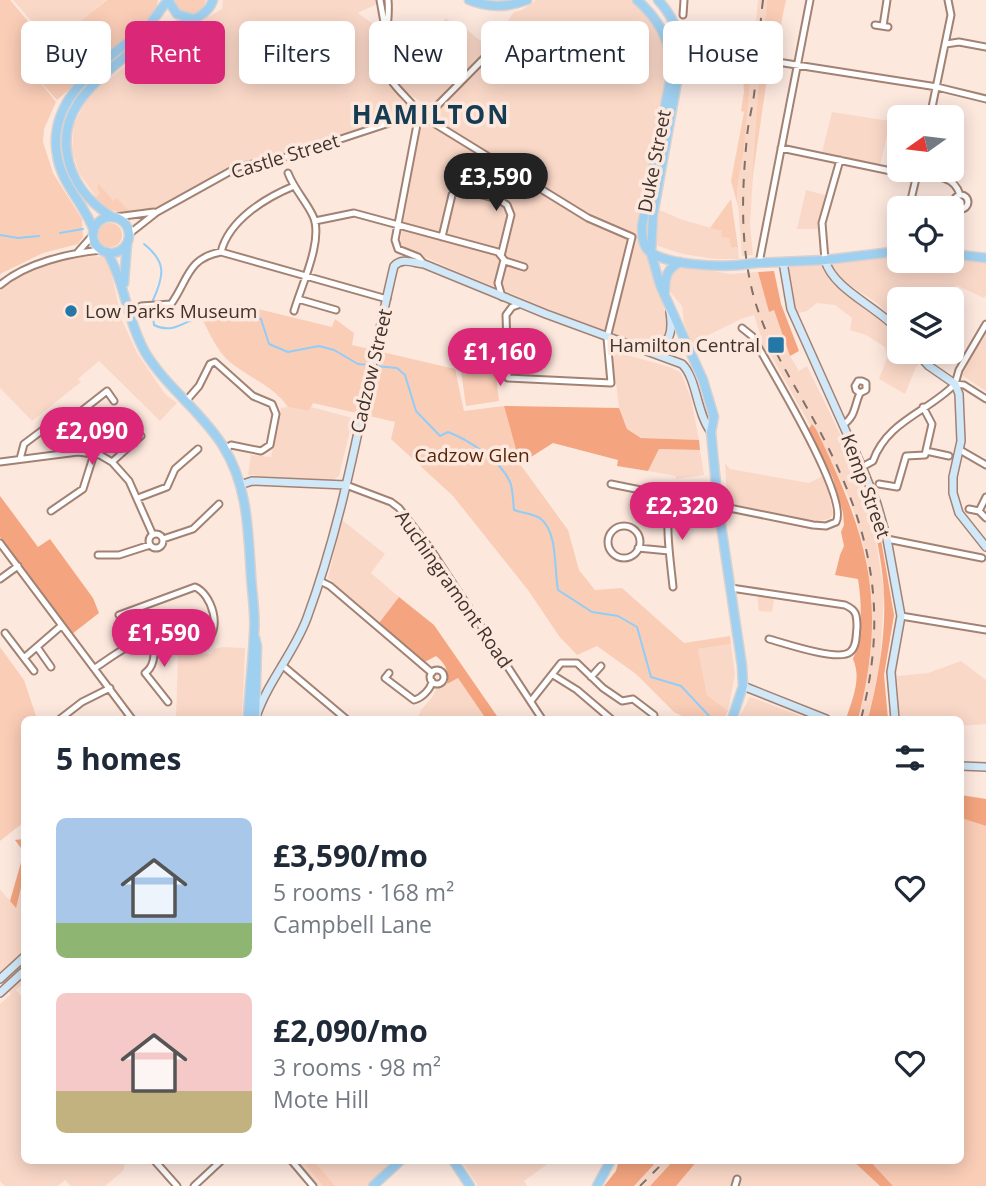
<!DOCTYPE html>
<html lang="en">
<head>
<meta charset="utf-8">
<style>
  body { margin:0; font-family:"Open Sans",sans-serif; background:#f2f2f3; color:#1f2937; height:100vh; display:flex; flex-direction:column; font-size:26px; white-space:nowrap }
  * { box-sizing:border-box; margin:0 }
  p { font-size:23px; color:#747a83 }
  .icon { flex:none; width:38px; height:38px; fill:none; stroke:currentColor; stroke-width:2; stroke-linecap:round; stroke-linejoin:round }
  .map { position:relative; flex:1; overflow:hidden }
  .panel { position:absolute; left:21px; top:716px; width:943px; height:448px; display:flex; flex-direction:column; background:#fff; border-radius:10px; box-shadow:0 4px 18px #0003 }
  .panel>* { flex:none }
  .banner { position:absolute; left:21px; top:21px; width:945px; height:63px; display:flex; gap:14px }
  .needle { width:46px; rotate:256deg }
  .buttons { position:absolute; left:887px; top:105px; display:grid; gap:14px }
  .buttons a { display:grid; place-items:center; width:77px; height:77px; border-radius:10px; background:#fff; box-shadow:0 4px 18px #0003; font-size:35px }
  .price { position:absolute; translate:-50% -60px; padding:0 16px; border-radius:24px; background:#db2777; color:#fff; font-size:23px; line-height:46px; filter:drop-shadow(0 2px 4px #0008) }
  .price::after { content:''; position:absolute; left:50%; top:42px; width:21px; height:16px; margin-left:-10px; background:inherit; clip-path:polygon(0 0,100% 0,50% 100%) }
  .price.current { background:#222; color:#fff }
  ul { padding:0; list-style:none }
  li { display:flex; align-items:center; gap:21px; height:175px; padding:0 35px }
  li span { display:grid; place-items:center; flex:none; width:196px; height:140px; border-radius:10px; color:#555 }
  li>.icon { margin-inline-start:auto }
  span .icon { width:84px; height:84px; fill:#fffc; stroke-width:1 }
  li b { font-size:30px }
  h2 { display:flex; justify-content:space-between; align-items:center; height:84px; padding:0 35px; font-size:30px }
  .tag { padding:0 24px; border-radius:10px; background:#fff; box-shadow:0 4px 18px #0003; font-size:24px; line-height:63px }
  .tag.current { background:#db2777; color:#fff }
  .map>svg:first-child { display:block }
</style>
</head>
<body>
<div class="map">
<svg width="986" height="1186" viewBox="0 0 986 1186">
  <rect width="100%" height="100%" fill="#fde8de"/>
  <path fill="#fad8c8" d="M13,0h93l-54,45z
    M223,0h153l1,4 -19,9 23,17 1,30 5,16 9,15 14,11 4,13 -101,28 -35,14 -42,6 -75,43 -36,6 -28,-13 -18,-26 -7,-23 2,-26 11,-22 14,-15 55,-44 16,-9 22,-8 30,-17z
    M536,0h94l24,21 12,23 3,23 -25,117 -6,45v9l11,19 20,68 -1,6 -11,13 -11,1 -42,-13 -155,-64 -39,-18 -10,-7 20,-117 9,-4 5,-9 77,-76 -2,-12 -2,-3 7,-10 8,-2z
    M758,0h9l-5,55 -9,-1z
    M446,18l16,14 4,-3 22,18 -36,40 -21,19 -10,-4 -20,-14 -2,-5 7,-8 11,-22z
    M752,62l8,1 -10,161 3,31 -11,1 -5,-66 7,-41z
    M832,112l58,9 -10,45 -58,-14z
    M806,190l19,5 -7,34h-21z
    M657,209l26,11 39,11 7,6 2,11 7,-1 1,12h-25l-31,-5 -25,-8 -4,-6z
    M899,255l1,6h52v-3h19l15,4v33l-2,3 -28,-13 -4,14h-52l-1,22 -2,2 -20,-20 -47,-31 1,-9z
    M92,256l11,1 6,4 12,57 16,35 28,41 12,9 -17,18 -61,-60 -21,18 3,3 -49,39 -32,-33v-97l16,-13 40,-18z
    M822,265l5,10 66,54 6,8 1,15h11l9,11 -4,4 -11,27 -26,-15 8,-21 -2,-11 -19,-12 -16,-5 2,-12 -17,-13 -18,-2 -10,8 -12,3 -8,-47z
    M689,266l41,8 28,-2 11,39 5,-1 16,46 9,15 8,-5 52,107 6,25 6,10 13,85 -4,71 -12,55h-10l12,-61 2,-60 -6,-43 -15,-53 -35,-73 -6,-4 -42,-75 -4,1 -7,-16 3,-1 -6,-19 -13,4 -49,24 -8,-20 -2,-17 -11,-13 -2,-11 5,-12 5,-3z
    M986,330v61l-23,-15v-5z
    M616,352l54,15 11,6 10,25 8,42 -57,-2 -15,-9 -8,-21 -6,-49z
    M288,407l21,4 2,-4 42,11 -14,58 -7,5 -84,-6 3,-20 20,2 10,-49z
    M659,449l41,1 4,25 -28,4v-3l-28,-5z
    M725,463l5,6 79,14 16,-8 8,39 -4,5 -15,3 -82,-18 -5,-5z
    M342,520l43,34 -14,19 28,24 -20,26 -51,-45z
    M757,596l17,3 -2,13 -13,-1z
    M731,644l4,30 -7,37 -21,-16 -9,-46z
    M223,647l22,1 -3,71h-66l2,-67 33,2 3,-5z
    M961,661l25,19v44l-25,2v-7h-61l-3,-43 31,-3z
    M458,678l28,41h-69l4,-9 12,-14 4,-10h5z
    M750,697l14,5 44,17h-70z
    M24,875v108l-8,7 8,10v160h102l-3,11 -18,15h-34l-6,-6 -7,6h-53l-5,-5v-177l11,-10 -11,-12v-93l15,18z
    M296,1160h99l-29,26h-48z
    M461,1160h92l-29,21 3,5h-49z
    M658,1160h16l-24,26h-16z
    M698,1160h154l28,26h-204z"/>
  <path fill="#facdb7" d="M0,0h10l39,46 58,-46h51l-3,13 -7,7 -91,80 -20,-22 19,24 -12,27 -1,13 10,31 29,46 1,18 -5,7 -35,9 -43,21z
    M171,0h35c-4,14 -13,15 -26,12z
    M767,0h19l-4,19 -5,38 -15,-2z
    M193,25c13,3 24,11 26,24l-23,-21c-35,-1 -110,60 -121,93 -4,14 -4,29 0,43 2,5 4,10 4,14 -29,-52 11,-87 48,-118 19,-15 41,-33 66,-35z
    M744,62h8l-8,87 -7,41 1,16 -7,-25 13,-69 -3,-1 3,-19 -2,-28z
    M760,63l9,2 -17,116z
    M99,184l14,17 4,-3 10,11 8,2 16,-4v2c-20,8 -39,5 -56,-9l5,-7 -3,-5z
    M731,199l7,48 -7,1 -2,-10 -8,-1 1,-6 -12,-3z
    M98 235a12 12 0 1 1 24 0a12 12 0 1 1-24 0Z
    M238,304l94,23 3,-8 19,14 -2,12 103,24 9,42 40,-5 16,58 48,66 11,40 16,20 27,-2 62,55 46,-7 1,8 -33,5 9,46 21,16 -4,8h-36l-14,-7 -38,-38 -39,-28 -20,9 -18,-19 -31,-46 -75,-94 -62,-57 4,-17 -82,-19 -4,8 -21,-4c-13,-19 -35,-28 -53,-41 -16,-11 -23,-28 -32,-45z
    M495,367l4,34 -33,5 -5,-35z
    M160,622l52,3c-4,31 -38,14 -54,9l-39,11 -4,-5z
    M0,647l24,33 13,39h-13v103l-24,19z
    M961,818l25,8v360h-93l-24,-26h92z
    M302,1160h11l22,26h-12z"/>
  <path fill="#f4a57f" d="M774,271l7,33 18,47 -9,5 -16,-46 -5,2 -11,-40z
    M504,406l115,2 8,21 14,9 58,2 1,10 -41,-1 -11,22 -31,-5 1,-6 -65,-17 -33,21z
    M812,424l4,5c52,107 72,172 42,290h-12c6,-19 16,-40 7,-60 10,-24 9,-55 5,-80l-23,-4 5,-20 4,-9 -3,-14 3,-7 -1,-12 -10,-35 -25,-48z
    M0,496l38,51 12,-8 43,59 6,15 -27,21 -72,-97z
    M871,508l10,32 13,75 -10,60 4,44h-20c10,-40 18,-82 16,-124 -1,-29 -8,-59 -13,-87z
    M399,597l35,28 65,94h-13l-28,-41 -11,6c3,-12 -2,-21 -11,-28l-13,7 -44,-40z
    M961,795l25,4v27l-25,-8z
    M23,839l1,3v33l-8,33 -6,-7 14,-49 -9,-12z
    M619,1160h39l-24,26h-30l12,-15z
    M674,1160h24l-22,26h-26z
    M852,1160h17l24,26h-13z"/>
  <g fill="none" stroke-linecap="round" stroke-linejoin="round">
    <path stroke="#91cdf7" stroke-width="2" d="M60,233l23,-4
      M0,235l18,3 21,-2
      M144,244c23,18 20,32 9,56
      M152,310l2,15c22,12 41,-12 63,-15 13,-2 31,5 44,9l8,25 19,8 31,-6 15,4 24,14 11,1
      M375,366l22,2 8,7 11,36 24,25 8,-4c21,8 53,29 62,50 3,7 3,19 4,28 8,3 22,4 27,9 17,14 13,50 17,71l34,22 26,4 19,11 14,50 30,9 31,33"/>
    <g stroke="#a28273" stroke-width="9">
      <path id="street" d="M380,0l5,28
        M388,0c3,28 -11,58 6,84 8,11 18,17 25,30l169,104 44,19 -25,101 4,45 -103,-5 -2,-63 6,-8 9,-3
        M683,15l1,-15
        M875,25l13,2
        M883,26l4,-26
        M946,44l13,-2 27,5
        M682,54l21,3h43
        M771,61l166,26 49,12
        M680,73l5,-7 18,-6
        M393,83l10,-10 12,-23 19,-24
        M419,114l-24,126 3,9 20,8 6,7
        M930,117l21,-102 -3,-15
        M781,148l129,27c20,1 44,-2 50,20
        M288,173c6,16 18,28 25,43 11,24 -12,70 -19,95
        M954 202a7 7 0 1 1 14 0a7 7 0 1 1-14 0Z
        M909,208l9,-38
        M116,217l38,-5
        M315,221l39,-8 144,39 7,9 19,6
        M129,234l28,-22 81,-45 45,-9 152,-50 70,-71
        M442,237l10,-42 5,-6 41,10 9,6 4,10 -10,41
        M78,252l15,-17
        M221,252c8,-32 44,-54 73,-66
        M825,260l-3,-37 18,-63
        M759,263l51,-263
        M0,285c26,-22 69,-32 102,-35
        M502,297l-4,-14 6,-23
        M298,299l38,11
        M141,306l30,-2c17,-23 16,-46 50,-52l166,47
        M955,384l4,-14 27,-46
        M955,384l9,1 22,14
        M186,401l13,-15 11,-22 5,-2 38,34 19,8 4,10 -6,31 -9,6 -30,-6 -6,4
        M843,425c13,-9 11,-19 17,-32l6,-3v-7l-4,-2h-4l-3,5 1,4 4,3
        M960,450l26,15
        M926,451l23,5
        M20,459l4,-15 36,-27 19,-4 28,-22 7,10
        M0,462l78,-10 22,3 12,7 17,19 24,54
        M112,462l29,-26
        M862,467l11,-6c14,-40 55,-49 82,-77
        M611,484l202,41 13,1 10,-4c14,-24 -68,-157 -84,-186l-10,-8
        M879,484l18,3 9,-31 19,-1 7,-31 -9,-17
        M346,485l45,17 8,6 30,39 113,172
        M138,498l29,-11 8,-18 23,-20
        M670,498c-5,29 0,59 3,89
        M969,509l10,2 7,7
        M51,511l32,-22 11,-35
        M979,511l7,-14
        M608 542a16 16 0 1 1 32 0a16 16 0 1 1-32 0Z
        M149 541a7 7 0 1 1 14 0a7 7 0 1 1-14 0Z
        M163,539l30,-10 26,-25
        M887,539l95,19
        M0,543l132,176
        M638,548l31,3
        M98,555h21l31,-10
        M0,579l18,-13
        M320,581l10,5 102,87
        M731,588l114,17c11,5 12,9 12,22 -1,8 0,20 -7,25 -12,10 -66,-9 -81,-13
        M901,616l85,14
        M5,633l19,25 37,-32
        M155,638c-1,12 1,28 -10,35l23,29
        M37,647l14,20
        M24,658l10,13
        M282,665l64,54
        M95,668c18,-12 36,-27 58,-29 14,-2 35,16 52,3 18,-12 7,-48 -10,-55l-76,28
        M430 677a7 7 0 1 1 14 0a7 7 0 1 1-14 0Z
        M389,673l-4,5 29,22c8,-2 17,-11 18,-19
        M553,675l24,15 34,29
        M591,677l10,-11
        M531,701l30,-38h16l26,25 19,13 11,-2 21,16
        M60,719l22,-17 28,-14
        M154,1160l23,26
        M291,1160l22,26
        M194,1186l28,-26
        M735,1186l2,-7"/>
    </g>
    <g stroke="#a28273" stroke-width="10">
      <path id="secondary" d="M825,260c8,30 54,47 75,72
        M783,262l8,47 71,158 15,37 10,35 14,77 -10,56 4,47
        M650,351c21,-7 23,-19 20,-39
        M916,352l13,14 26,18 4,10 2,47 -8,36v16l6,20 27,34
        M240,485l12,-4 94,4
        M743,686l83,33
        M256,717c12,-36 38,-64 51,-99 42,-114 59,-235 87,-352 8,-9 19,-3 30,-2l122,50 136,50c15,14 14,48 29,68
        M961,766l25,1
        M0,979l24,-22
        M0,993l24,-22"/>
    </g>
    <g stroke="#d5d2d1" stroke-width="11">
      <path id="primary" d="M168,0l9,14 14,4
        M469,0c20,8 38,8 58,0
        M637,0c22,19 34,41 35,70l-30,156c0,9 0,20 8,26 18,13 68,15 90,13
        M658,0c15,16 22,33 24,54l-29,161 -2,38 9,32 43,95 11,37 -3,15 7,73 24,161 1,20 -11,33
        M112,217c-24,-15 -41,-37 -45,-64 -7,-43 25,-68 54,-93 11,-9 22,-19 34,-26 19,-10 51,-12 58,-34
        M93 235a18 18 0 1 1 36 0a18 18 0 1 1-36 0Z
        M94,231c-9,-26 -30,-44 -36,-71 -15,-63 49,-100 90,-134 8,-8 12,-18 20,-25
        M107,252c18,31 20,68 38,100 21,35 56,59 78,94 25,40 25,84 28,129 1,20 5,40 3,59 -1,28 -5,57 -6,85
        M952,254l34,4
        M755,263l70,-3 75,-9
        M124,283l3,-39
        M665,291c0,-15 2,-22 15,-29
        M255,719l2,-73 -2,-8
        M453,1160l17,26
        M373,1186l28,-26
        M597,1186l14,-26"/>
    </g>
    <use href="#street" stroke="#fff" stroke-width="5"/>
    <use href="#secondary" stroke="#d0e8f8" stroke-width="7"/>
    <use href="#primary" stroke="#a0d0f0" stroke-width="8"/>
    <path stroke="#7f7068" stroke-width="2" stroke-dasharray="9 9" stroke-linecap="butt" d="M763,0c-4,32 -5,64 -9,95 -2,14 -6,28 -7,42 -5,51 -7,103 5,153 12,49 40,90 64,134 54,100 74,183 45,295
      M640,1186l26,-26"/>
    <g stroke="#a28273" stroke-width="9" stroke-linecap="butt">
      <path id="street-bridge" d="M746,57l25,4"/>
    </g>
    <g stroke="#d5d2d1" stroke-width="11" stroke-linecap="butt">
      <path id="primary-bridge" d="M740,265l15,-2"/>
    </g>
    <use href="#street-bridge" stroke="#fff" stroke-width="5"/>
    <use href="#primary-bridge" stroke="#a0d0f0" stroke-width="8"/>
  </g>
  <g fill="#2477a7" stroke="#fde8de" stroke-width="2.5">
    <circle cx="71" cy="311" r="7"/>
    <rect x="767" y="336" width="18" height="18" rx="3.5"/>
  </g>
  <g text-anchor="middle" stroke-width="7" stroke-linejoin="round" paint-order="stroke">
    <g font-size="19" fill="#40332c" stroke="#fde8de">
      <text transform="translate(285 156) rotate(-17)" y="7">Castle Street</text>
      <text transform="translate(654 161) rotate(-79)" y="7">Duke Street</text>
      <text transform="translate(371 371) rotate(-77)" y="7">Cadzow Street</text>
      <text transform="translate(866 486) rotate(70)" y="7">Kemp Street</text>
      <text transform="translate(454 589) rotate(55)" y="7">Auchingramont Road</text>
    </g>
    <g font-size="19" fill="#40332c" stroke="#fde8de" text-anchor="start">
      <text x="85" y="318">Low Parks Museum</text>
      <text x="760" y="352" text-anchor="end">Hamilton Central</text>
    </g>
    <g font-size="19" fill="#57260a" stroke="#fde8de">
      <text x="472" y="462">Cadzow Glen</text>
    </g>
    <g font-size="26" font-weight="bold" letter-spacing="2" fill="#163c54" stroke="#fde8de">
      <text x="431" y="124">HAMILTON</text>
    </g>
  </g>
</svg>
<div class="buttons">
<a><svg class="needle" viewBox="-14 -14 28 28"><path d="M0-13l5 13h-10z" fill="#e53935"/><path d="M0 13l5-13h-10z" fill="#747a83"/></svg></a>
<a><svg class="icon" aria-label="locate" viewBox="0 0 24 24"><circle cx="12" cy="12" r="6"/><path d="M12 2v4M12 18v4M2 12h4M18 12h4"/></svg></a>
<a><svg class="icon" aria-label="layers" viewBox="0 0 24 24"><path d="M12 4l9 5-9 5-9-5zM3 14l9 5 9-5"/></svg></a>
</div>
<b class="price current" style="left:496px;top:213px">£3,590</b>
<b class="price" style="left:500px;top:388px">£1,160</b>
<b class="price" style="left:92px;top:467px">£2,090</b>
<b class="price" style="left:682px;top:542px">£2,320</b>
<b class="price" style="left:164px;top:669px">£1,590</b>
<div class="banner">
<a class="tag">Buy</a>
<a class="tag current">Rent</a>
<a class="tag">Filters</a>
<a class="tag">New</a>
<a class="tag">Apartment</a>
<a class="tag">House</a>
</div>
<section class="panel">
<h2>5 homes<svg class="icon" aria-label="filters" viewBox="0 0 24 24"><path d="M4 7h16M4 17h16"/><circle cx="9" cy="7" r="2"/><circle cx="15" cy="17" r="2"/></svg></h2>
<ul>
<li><span style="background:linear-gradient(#a9c7e8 75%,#8fb573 0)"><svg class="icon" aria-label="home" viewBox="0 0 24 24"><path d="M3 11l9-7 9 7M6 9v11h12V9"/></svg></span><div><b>£3,590/mo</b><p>5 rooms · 168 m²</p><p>Campbell Lane</p></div><svg class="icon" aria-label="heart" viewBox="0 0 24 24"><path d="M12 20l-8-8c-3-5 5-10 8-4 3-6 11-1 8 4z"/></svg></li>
<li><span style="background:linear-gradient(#f6c9c9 70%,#c2b280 0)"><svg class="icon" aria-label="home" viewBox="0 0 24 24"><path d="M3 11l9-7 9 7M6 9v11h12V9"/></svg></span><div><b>£2,090/mo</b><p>3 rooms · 98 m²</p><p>Mote Hill</p></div><svg class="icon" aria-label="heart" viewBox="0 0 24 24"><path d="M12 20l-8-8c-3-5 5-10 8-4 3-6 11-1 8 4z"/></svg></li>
</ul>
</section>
</div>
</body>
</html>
